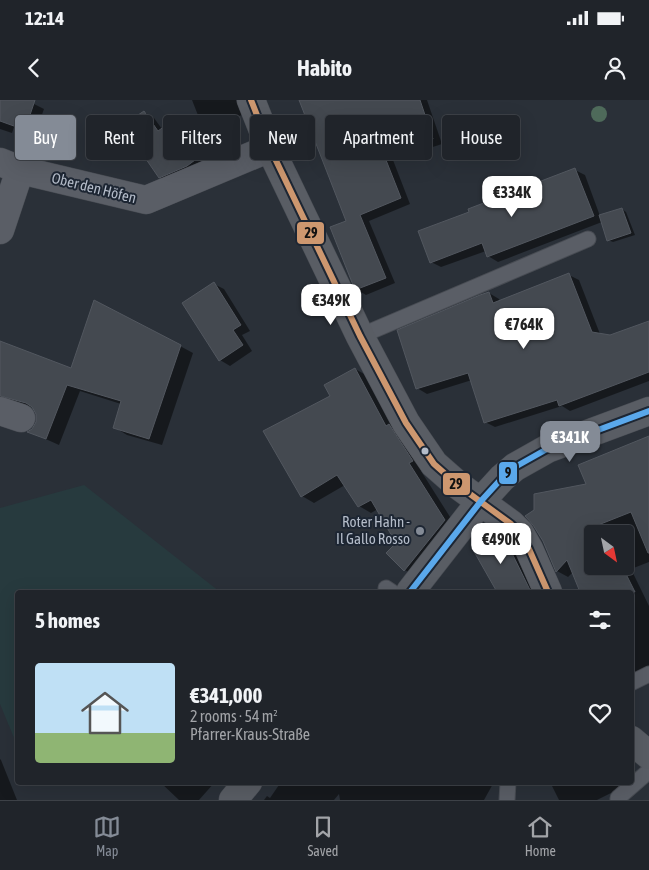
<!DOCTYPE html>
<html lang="en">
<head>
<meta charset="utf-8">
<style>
  body { margin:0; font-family:"Asap Condensed",sans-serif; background:#2d3036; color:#f1f3f6; height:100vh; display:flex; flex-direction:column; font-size:19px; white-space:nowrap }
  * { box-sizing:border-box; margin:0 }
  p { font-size:16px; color:#a2a4a8 }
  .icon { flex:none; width:28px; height:28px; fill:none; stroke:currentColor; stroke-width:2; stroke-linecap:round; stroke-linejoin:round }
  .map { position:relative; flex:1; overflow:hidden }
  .sheet { position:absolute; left:15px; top:490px; width:619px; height:195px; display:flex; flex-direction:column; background:#20242a; border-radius:5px; box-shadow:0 5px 20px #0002,0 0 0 1px #3d4147 }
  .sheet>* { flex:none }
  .guide { position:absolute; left:15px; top:15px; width:620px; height:45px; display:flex; gap:10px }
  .needle { width:32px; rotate:147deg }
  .buttons { position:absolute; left:584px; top:425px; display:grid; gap:10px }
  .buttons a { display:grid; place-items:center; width:50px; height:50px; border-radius:5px; background:#20242a; box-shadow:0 5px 20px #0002,0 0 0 1px #3d4147; font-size:25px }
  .price { position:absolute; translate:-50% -42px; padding:0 11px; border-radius:10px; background:#fff; color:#222; font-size:16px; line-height:32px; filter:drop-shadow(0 1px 2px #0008) }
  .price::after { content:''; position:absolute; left:50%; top:30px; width:15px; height:11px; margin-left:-8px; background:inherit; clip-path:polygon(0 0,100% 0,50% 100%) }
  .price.selected { background:#848b96; color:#fff }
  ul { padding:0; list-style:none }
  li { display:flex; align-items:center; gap:15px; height:125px; padding:0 20px }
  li+li { border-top:1px solid #3d4147 }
  li span { display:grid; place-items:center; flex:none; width:140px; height:100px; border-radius:5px; color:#555 }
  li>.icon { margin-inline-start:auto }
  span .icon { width:60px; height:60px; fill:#fffc; stroke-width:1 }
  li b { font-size:21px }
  h2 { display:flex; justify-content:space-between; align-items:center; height:60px; padding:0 20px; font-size:21px }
  .chip { padding:0 18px; border-radius:5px; background:#20242a; box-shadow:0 5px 20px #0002,0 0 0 1px #3d4147; font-size:18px; line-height:45px }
  .chip.selected { background:#848b96; color:#fff }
  .status { display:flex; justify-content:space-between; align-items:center; height:35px; padding:0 25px; background:#20242a; direction:ltr }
  .status svg { height:14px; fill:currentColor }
  header { display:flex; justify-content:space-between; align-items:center; height:65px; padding:0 20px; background:#20242a; font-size:22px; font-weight:700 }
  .dock { display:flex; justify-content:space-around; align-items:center; height:70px; border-top:1px solid #3d4147; background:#20242a; font-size:14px; color:#a2a4a8 }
  .dock a { display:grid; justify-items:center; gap:2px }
  .dock .selected { color:#848b96 }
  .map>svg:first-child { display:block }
</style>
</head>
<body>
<div class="status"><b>12:14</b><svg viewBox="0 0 49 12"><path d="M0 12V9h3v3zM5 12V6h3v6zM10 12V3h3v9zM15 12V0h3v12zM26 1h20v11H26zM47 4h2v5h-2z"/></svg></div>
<header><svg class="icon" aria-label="back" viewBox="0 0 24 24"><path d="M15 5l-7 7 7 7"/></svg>Habito<svg class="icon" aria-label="person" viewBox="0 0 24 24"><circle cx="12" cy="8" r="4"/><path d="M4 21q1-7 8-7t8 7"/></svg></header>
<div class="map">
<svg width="649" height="700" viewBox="0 0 649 700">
  <rect width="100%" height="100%" fill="#2a3038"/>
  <path fill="#273a3e" d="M84,385l136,107h-202l-1,153 -17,-41v-196z"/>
  <path fill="#0007" fill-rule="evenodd" d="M0,0h26l18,9 -9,25 -21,-7 -2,6 -12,-4z
    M192,0h44l6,15 -32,13 -9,-5z
    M300,0h127l15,44 -49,16 17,44 -41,17 26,62 -29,12 -10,-6 -9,-68z
    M144,12l10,6 8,11 7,-4 10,5 25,36 -34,16 -10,-5 -16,-23 -6,4 -10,-6z
    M575,70l10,5 15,41 22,-7 4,3 9,23 -22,7 -5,-2 -6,-18 -104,40 -10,-6 -2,-5 -45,16 -10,-5z
    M569,175l10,5 21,54 10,2 39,-14v59l-79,30 -8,-5 -67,21 -10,-5 -13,-42 -45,14 -10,-6 72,-95 10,6 1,3z
    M214,184l10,5 26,42 -8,4 10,16 -22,15 -10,-6z
    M0,242l71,28 109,-24 13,7 -31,92 -35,-10 -13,-8 7,-23 -41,-13 -21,54 -29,-13 7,-9v-9l-3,-6 -15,-5 -19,-1z
    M355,269l13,7 57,92 -4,3 36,57 -40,49 -12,-7 -7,-27 -20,-34 -7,4 -12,-7 -14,-21 -31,18 -12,-7 29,-100z
    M649,338v124l-18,7 18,37v64l-18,8v-86h-50l-8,-20 -5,5 -11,-6 31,-86zM592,434h33v32h-33z
    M497,434l12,7 30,51h-40l-25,-44z
    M0,659l1,1 16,40h-17z
    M160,682h55l-16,18h-20z
    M281,682h53l-1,2h2l7,-2h152l-10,18h-144l-1,-6 -5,6h-70l3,-4 3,2z
    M550,682h78l1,2 -32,16h-38z"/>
  <path fill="#444950" stroke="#52575f" d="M0,0h35l-10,30 -25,-9z
    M299,0h121l13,39 -49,16 17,43 -41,17 26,63 -31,12 -25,-63 16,-6z
    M144,11l14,20 11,-8 26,37 -8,6 -28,12 -22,-32 -9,7 -15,-21z
    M575,68l19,48 -107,41 -5,-14 -52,20 -12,-32 51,-19 -1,-3z
    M622,108l9,25 -24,8 -8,-26z
    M569,173l23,59 18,3 39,-14v51l-90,34 -2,-6 -73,23 -16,-50 -52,16 -19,-59 83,-35 9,-3 4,11z
    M214,182l27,43 -8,5 10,15 -24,16 -37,-58z
    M94,200l87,45 -32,94 -36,-11 8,-27 -54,-16 -21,54 -19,-7 5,-3 4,-7v-8l-4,-7 -6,-4 -26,-7v-55l71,27z
    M355,268l31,58 3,-2 24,37 -4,2 36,57 -41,51 -18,-18 10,-10 -25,-43 -13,7 -21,-32 -36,22 -38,-66 67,-35 -6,-11z
    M649,336v117h-1l-17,-41 -43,17 4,11v26h30l13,26h-55l-13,-32 -11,12 -13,-31 -10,-16 -8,-9 9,-6v-16l52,-10 -8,-19z
    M497,433l10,10 24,49h-34l-25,-44z"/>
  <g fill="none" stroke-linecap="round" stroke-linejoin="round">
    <g stroke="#484c53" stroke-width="17">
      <path id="lane" d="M360,236l228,-97
        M386,488l6,4
        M631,583l18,-9
        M507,700l1,-18
        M618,700v-2l31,-27"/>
    </g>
    <g stroke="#484c53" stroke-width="29">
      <path id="street" d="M0,62l20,8 126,30 124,-52
        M0,130l20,-60
        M0,311l21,7"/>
    </g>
    <g stroke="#484c53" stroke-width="29">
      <path id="secondary" d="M251,0l19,48 90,188 46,87 28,41 25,22 52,38 9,9 9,16 19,43
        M410,492l71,-91 21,-23 13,-11 32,-18 102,-38
        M631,640l18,15
        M233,700l15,-18"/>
    </g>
    <use href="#lane" stroke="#5a5e66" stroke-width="15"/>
    <use href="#street" stroke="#5a5e66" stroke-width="28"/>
    <use href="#secondary" stroke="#595d64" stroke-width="28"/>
    <g stroke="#1d2633" stroke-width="10">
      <path id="bus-1" d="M251,0l19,48 90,188 46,87 28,41 25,22 52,38 9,9 9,16 19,43"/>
    </g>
    <g stroke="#1d2633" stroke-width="10">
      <path id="bus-2" d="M410,492l71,-91 21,-23 13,-11 32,-18 102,-38"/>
    </g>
    <use href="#bus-1" stroke="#cd976f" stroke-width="6"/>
    <use href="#bus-2" stroke="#5aa8eb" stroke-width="6"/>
  </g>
  <circle fill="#4e6a5a" cx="599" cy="14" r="8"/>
  <circle fill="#b4bcc9" stroke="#1d2633" stroke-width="2" cx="425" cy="351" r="4.5"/>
  <circle fill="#848b96" stroke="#1d2633" stroke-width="2" cx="420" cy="431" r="5"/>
  <g text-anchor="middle" stroke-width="4" stroke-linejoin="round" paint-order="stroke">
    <g font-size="15" fill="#b4bcc9" stroke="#1d2633">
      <text transform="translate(94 88) rotate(14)" y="5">Ober den Höfen</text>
    </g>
    <g font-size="15" fill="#b4bcc9" stroke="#1d2633" text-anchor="end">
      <text x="410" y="427">Roter Hahn -<tspan x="410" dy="17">Il Gallo Rosso</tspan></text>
    </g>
  </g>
  <g stroke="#1d2633" stroke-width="2">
    <rect x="296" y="121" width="29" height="24" rx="5" fill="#cd976f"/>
    <rect x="498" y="361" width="20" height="24" rx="5" fill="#5aa8eb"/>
    <rect x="442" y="372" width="29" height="24" rx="5" fill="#cd976f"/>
  </g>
  <g font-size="14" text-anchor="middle" font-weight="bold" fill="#111">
    <text x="311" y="138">29</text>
    <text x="508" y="378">9</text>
    <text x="456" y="389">29</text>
  </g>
</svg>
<div class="buttons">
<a><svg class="needle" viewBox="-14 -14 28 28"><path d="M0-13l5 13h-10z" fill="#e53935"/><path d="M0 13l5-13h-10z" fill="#a2a4a8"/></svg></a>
</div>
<b class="price" style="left:512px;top:118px">€334K</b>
<b class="price" style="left:331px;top:226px">€349K</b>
<b class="price" style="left:524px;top:250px">€764K</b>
<b class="price selected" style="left:570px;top:363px">€341K</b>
<b class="price" style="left:501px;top:465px">€490K</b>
<div class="guide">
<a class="chip selected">Buy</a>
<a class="chip">Rent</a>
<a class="chip">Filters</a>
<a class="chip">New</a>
<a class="chip">Apartment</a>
<a class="chip">House</a>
</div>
<section class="sheet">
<h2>5 homes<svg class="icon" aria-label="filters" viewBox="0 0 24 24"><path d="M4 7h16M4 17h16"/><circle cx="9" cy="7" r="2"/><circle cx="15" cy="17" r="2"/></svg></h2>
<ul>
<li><span style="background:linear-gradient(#bfe0f5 70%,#8fb573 0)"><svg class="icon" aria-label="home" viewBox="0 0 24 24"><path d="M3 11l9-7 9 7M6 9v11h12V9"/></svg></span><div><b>€341,000</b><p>2 rooms · 54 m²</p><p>Pfarrer-Kraus-Straße</p></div><svg class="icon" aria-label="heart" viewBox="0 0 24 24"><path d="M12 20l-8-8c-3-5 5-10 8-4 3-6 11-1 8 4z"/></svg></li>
</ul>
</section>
</div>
<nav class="dock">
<a class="selected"><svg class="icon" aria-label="map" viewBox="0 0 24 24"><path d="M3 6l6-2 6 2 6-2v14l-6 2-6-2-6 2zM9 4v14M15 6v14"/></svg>Map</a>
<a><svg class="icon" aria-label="saved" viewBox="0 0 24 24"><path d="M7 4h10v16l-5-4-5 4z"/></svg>Saved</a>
<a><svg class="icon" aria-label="home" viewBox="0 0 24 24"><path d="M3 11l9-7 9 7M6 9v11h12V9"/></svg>Home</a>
</nav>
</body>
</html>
